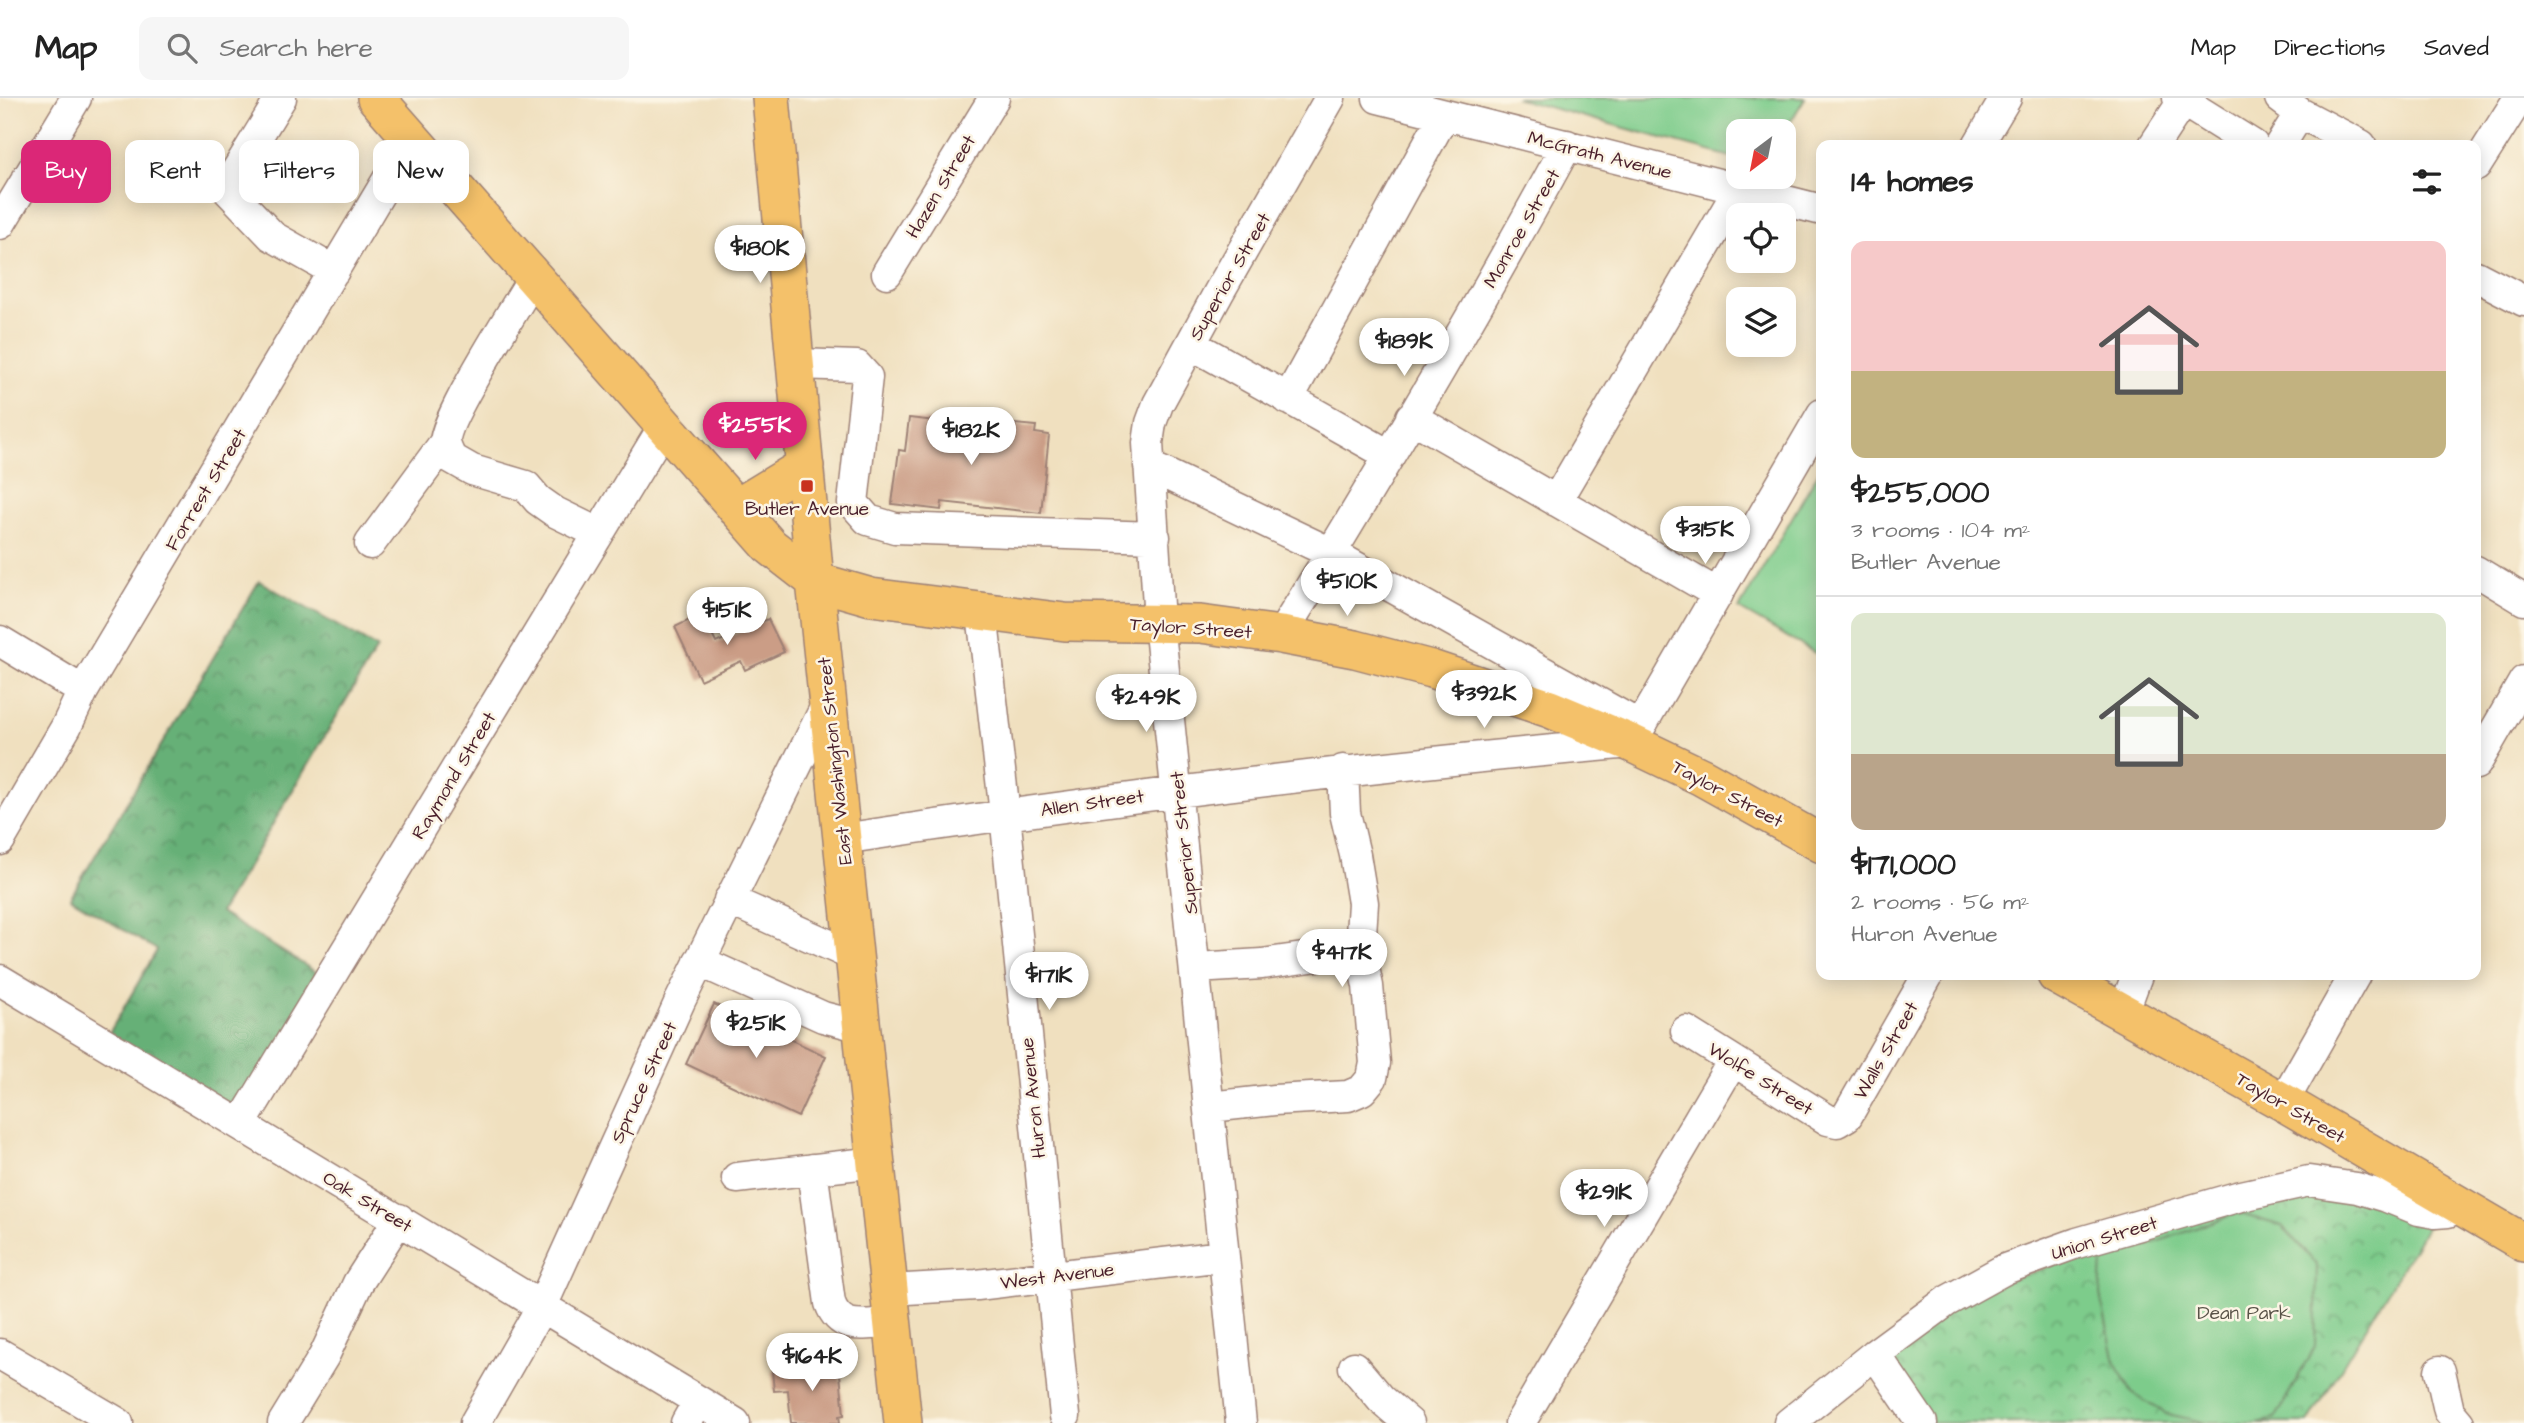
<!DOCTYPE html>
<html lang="en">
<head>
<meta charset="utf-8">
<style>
  body { margin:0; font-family:"Architects Daughter",sans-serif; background:#f6f6f6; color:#222; height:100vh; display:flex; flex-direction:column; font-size:26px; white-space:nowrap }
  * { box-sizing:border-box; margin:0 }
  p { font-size:23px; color:#767676 }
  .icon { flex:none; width:38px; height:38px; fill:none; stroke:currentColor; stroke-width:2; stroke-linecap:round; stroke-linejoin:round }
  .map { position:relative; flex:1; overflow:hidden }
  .details { position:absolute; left:1816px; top:42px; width:665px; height:840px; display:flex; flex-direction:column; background:#fff; border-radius:14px; box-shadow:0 4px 18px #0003 }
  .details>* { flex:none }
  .top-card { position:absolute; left:21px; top:42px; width:665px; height:63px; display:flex; gap:14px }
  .needle { width:46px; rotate:212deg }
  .buttons { position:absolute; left:1726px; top:21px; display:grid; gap:14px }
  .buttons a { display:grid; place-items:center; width:70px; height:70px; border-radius:14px; background:#fff; box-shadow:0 4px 18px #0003; font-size:35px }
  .price { position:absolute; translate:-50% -60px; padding:0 16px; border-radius:24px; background:#fff; color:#222; font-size:23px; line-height:46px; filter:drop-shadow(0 2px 4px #0008) }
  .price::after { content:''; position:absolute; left:50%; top:42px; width:21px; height:16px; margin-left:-10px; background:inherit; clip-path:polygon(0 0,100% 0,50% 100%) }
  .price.selected { background:#db2777; color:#fff }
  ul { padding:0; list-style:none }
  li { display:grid; align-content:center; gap:14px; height:371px; padding:0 35px }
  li+li { border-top:2px solid #e0e0e0 }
  li span { display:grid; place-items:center; height:217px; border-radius:14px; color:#555 }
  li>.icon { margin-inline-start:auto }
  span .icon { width:126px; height:126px; fill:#fffc; stroke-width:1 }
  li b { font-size:30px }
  h2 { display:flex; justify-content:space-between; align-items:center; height:84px; padding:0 35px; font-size:30px }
  .chip { padding:0 24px; border-radius:14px; background:#fff; box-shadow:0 4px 18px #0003; font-size:24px; line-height:63px }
  .chip.selected { background:#db2777; color:#fff }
  header { display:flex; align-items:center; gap:42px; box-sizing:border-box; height:98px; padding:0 35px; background:#fff; border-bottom:2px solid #e0e0e0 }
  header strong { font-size:33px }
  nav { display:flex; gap:38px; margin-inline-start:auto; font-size:24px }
  .search { width:490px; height:63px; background:#f6f6f6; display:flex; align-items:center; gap:18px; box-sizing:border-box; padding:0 24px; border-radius:14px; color:#767676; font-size:26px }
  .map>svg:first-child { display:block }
</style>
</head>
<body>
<header>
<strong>Map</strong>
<div class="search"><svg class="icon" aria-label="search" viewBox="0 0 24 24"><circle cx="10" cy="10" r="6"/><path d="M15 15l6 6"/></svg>Search here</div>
<nav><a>Map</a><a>Directions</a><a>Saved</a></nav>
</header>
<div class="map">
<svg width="2524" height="1325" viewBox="0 0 2524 1325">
  <defs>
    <pattern id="forest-crowns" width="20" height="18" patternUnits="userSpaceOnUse" patternTransform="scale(1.75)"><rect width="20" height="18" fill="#66b077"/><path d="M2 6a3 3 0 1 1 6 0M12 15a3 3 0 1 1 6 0" fill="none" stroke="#568f62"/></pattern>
    <pattern id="park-crowns" width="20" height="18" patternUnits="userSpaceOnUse" patternTransform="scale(1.75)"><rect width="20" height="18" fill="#7dcc8b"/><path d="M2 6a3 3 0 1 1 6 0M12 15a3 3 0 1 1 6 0" fill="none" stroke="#68a572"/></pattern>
  </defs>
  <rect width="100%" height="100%" fill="#fcf5e5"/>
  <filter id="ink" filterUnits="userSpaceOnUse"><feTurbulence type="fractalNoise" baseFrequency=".0143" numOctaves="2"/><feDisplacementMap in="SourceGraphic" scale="14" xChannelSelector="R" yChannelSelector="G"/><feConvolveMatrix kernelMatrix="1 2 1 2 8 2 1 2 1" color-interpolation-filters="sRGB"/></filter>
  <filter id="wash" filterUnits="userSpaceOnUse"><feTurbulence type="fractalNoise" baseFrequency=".00686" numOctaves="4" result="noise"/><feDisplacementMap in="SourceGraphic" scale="28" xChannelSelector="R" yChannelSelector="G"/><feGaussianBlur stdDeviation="1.57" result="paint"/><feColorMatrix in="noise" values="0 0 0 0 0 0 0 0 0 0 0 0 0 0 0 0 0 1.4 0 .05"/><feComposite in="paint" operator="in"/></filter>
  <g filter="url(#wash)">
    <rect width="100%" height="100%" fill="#f0e0bf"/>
    <path fill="url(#forest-crowns)" stroke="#586851" stroke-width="2" d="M259,483l118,67 -157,265 109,67 -88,144 -137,-82 53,-92 -87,-52z"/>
    <path fill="url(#park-crowns)" stroke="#64765b" stroke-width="2" d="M2294,1086l141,29 -127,210h-386l-47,-69 72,-53z"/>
    <path fill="#7dcc8b" stroke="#64765b" stroke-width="2" d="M1515,0h290l-22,36v-3h-45v28z
      M1822,368v191l-83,-48z
      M2237,1115l45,13 35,39 -2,81 -40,73 -19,4h-48l-41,-9 -35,-21 -17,-31 -15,-67 2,-33z"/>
    <g id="blocks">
      <path fill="#cb9d86" d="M909,320l106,12v-6l21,2 -1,7 14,2 -8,78 -99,-11 -1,8 -49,-6 7,-54 6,1z
        M702,516l14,29 52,-24 16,33 -39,18 -4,-9 -41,19 -25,-53z
        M714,906l112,52 -28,61 -112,-53z
        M834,1266v10h6l4,41 -5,1 1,7h-49l-3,-33 -14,1 -2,-21z"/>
    </g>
  </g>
  <g filter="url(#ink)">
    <use href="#blocks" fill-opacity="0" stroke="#9d8075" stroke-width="2"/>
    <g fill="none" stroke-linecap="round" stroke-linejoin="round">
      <g stroke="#9d8075" stroke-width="33">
        <path id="minor" d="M281,0l-55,90 46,48 62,35
          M1378,0l444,112
          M2178,0l75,47
          M2280,0l20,15
          M1978,47l28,-47
          M2154,47l31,-47
          M2280,47l20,-32 61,32
          M2476,68l43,-68
          M0,126l76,-126
          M887,175l107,-175
          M2476,178l48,25
          M533,180c-15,26 -90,142 -88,165 1,5 4,11 6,15l21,12 54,16 12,14 17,12 43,21
          M1191,246l198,111
          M797,266l60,2 10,11 -14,126 15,17 27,8 260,9
          M1288,301l156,-284
          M1411,319l307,177
          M1149,368l182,87 309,173
          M1556,403l183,-312
          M370,446l75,-102
          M2476,473l48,29
          M982,515l23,201 60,602
          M1281,537c99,-161 196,-324 286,-490
          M0,543l83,50
          M2476,666l48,-83
          M842,741c262,-40 524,-73 789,-96l191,-329
          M0,742l66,-113 17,-36 329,-552
          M729,802l125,56
          M699,863l124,56 39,10
          M1196,870l66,-4 98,-14
          M0,882l735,443
          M2123,915l14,-38
          M1686,933l142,89 9,2 10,-6 81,-141
          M2283,1004l72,-127
          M1210,1009l64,-7 74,-4 14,-6 10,-12 3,-15 -7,-77 -8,-36 3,-47 -8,-48 -10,-42 -2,-43
          M241,1026l423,-698
          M812,1071l18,134c11,30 35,20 63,20
          M737,1080l139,-16
          M889,1192l88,-5 246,-29
          M0,1256l118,69
          M1875,1256l47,69
          M1354,1269l27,32 28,24
          M2440,1273l9,40 10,12
          M283,1325l41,-67 34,-73 41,-64
          M475,1325l67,-117 138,-305 148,-299
          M686,1325l12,-21
          M1241,1325l-82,-801 -11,-179 3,-20 7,-19 61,-112 111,-194
          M1520,1325l213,-362
          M1789,1325l86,-69 72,-53 58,-32 72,-26 160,-46 72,-16 48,7 30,9 32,13 16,3 13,-1 12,-7"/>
      </g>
      <g stroke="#9d8075" stroke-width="40">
        <path id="major" d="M376,0l394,448 45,35 56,16 194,25 135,2 81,11 74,14 76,20 119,40 81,34 71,34 120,67
          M771,0l44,483 88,842
          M736,410l69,-42
          M2056,877l227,127 241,141"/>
      </g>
      <use href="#minor" stroke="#fff" stroke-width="30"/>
      <use href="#major" stroke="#f4c16b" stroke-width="37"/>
    </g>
  </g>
  <rect fill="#c8321e" stroke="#fcf5e5" stroke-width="2.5" x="800" y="381" width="14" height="14" rx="3.5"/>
  <g text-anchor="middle" stroke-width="5" stroke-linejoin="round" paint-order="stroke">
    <g font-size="19" fill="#4a1f2b" stroke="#fcf5e5">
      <text transform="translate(1600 56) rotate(14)" y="7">McGrath Avenue</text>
      <text transform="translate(940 88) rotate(-59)" y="7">Hazen Street</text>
      <text transform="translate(1521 130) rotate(-60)" y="7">Monroe Street</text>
      <text transform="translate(1229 178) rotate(-60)" y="7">Superior Street</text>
      <text transform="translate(205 391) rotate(-59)" y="7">Forrest Street</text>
      <text transform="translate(1191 529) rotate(4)" y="7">Taylor Street</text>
      <text transform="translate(834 663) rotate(-96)" y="7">East Washington Street</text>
      <text transform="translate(453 677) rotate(-59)" y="7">Raymond Street</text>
      <text transform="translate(1728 695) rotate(28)" y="7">Taylor Street</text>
      <text transform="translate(1092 704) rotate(-8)" y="7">Allen Street</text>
      <text transform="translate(1183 745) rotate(-96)" y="7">Superior Street</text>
      <text transform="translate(1885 952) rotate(-60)" y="7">Walls Street</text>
      <text transform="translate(1761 980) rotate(32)" y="7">Wolfe Street</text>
      <text transform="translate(643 984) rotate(-65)" y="7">Spruce Street</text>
      <text transform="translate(1032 1000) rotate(-96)" y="7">Huron Avenue</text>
      <text transform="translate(2291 1009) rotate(30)" y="7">Taylor Street</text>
      <text transform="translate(368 1103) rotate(31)" y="7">Oak Street</text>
      <text transform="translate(2104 1139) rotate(-17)" y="7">Union Street</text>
      <text transform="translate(1057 1177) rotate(-7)" y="7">West Avenue</text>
    </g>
    <g font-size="19" fill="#4a1f2b" stroke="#fcf5e5">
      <text x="807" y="417">Butler Avenue</text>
    </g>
    <g font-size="19" fill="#595348" stroke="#fcf5e5">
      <text x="2244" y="1221">Dean Park</text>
    </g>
  </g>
</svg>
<div class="buttons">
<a><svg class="needle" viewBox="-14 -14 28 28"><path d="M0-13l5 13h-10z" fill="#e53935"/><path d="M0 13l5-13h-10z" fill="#767676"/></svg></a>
<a><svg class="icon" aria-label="locate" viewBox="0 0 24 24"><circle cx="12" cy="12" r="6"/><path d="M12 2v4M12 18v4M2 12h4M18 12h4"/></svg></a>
<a><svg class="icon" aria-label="layers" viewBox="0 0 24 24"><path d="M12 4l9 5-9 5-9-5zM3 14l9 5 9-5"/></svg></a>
</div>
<b class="price" style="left:760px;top:187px">$180K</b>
<b class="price" style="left:1404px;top:280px">$189K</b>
<b class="price selected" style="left:755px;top:364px">$255K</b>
<b class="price" style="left:971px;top:369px">$182K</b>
<b class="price" style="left:1705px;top:468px">$315K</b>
<b class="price" style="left:1347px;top:520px">$510K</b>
<b class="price" style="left:727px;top:549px">$151K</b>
<b class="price" style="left:1484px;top:632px">$392K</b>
<b class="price" style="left:1146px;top:636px">$249K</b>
<b class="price" style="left:1342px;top:891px">$417K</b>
<b class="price" style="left:1049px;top:914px">$171K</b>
<b class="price" style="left:756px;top:962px">$251K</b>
<b class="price" style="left:1604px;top:1131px">$291K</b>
<b class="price" style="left:812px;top:1295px">$164K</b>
<div class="top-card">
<a class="chip selected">Buy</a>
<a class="chip">Rent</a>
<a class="chip">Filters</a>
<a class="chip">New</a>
</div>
<section class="details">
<h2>14 homes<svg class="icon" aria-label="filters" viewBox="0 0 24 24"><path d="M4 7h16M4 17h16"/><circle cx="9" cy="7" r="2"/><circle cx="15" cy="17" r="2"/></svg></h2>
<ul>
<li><span style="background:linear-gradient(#f6c9c9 60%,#c2b280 0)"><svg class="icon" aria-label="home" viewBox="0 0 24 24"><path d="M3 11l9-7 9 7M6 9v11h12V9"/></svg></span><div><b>$255,000</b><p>3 rooms · 104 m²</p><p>Butler Avenue</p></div></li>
<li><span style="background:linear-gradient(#dfe7d0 65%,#b9a48a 0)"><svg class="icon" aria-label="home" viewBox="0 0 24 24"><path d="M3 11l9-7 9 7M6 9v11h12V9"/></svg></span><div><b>$171,000</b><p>2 rooms · 56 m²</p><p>Huron Avenue</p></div></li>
</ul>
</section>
</div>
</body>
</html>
